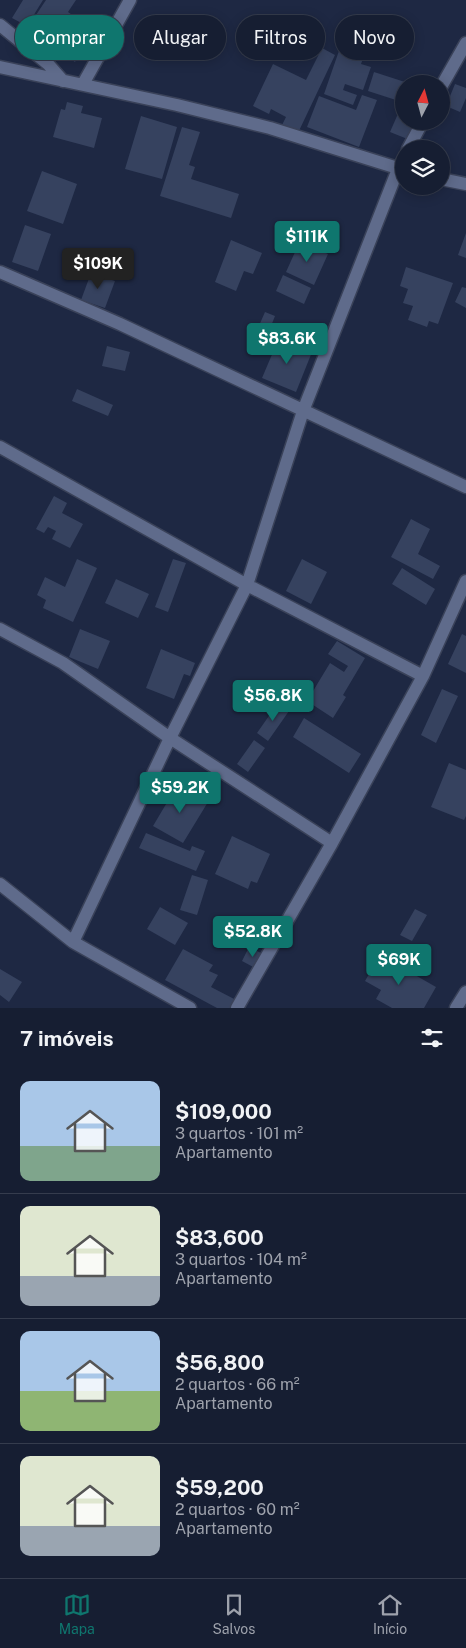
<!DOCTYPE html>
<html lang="pt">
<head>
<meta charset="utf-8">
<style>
  body { margin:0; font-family:"Public Sans",sans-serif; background:#232b3e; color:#f1f3f6; height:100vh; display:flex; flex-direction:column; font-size:19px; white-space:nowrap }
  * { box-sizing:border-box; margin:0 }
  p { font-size:16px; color:#9ea2ac }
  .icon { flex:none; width:28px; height:28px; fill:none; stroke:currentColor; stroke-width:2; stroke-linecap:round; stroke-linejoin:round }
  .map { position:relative; height:1008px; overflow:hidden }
  .drawer { display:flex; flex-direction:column; background:#161e32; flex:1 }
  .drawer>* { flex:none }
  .hud { position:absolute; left:15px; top:15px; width:436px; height:45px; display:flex; gap:10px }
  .needle { width:32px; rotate:6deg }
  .buttons { position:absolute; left:395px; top:75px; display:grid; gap:10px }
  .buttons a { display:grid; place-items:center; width:55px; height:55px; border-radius:50%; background:#161e32; box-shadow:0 2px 12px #0003,0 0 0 1px #353c4d; font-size:25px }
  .price { position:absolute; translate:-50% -42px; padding:0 11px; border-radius:5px; background:#0f766e; color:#fff; font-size:16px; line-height:32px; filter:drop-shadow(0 1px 2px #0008) }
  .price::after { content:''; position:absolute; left:50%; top:30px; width:15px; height:11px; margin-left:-8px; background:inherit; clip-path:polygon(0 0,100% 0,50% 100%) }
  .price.active { background:#222; color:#fff }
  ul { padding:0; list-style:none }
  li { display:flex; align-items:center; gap:15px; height:125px; padding:0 20px }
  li+li { border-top:1px solid #353c4d }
  li span { display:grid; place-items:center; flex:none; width:140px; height:100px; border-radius:10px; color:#555 }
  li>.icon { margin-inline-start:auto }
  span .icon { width:60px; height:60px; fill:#fffc; stroke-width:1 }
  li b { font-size:21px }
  h2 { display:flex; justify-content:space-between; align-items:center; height:60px; padding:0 20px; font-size:21px }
  .chip { padding:0 18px; border-radius:22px; background:#161e32; box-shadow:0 2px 12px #0003,0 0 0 1px #353c4d; font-size:18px; line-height:45px }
  .chip.active { background:#0f766e; color:#fff }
  .menu { display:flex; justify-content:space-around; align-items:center; height:70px; border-top:1px solid #353c4d; background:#161e32; font-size:14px; color:#9ea2ac }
  .menu a { display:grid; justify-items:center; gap:2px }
  .menu .active { color:#0f766e }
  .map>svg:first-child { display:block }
</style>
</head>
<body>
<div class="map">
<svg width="466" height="1008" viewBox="0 0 466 1008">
  <rect width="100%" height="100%" fill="#1e2843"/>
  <path fill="#36425f" d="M23,0h20l-16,26 -15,-8z
    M46,0h30l-8,12 17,12 -15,23 10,6 -5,9 -49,-32z
    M341,45l24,8 -4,11 10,3 -8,23 -18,-6 -2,6 14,5 -4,10 -29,-11z
    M322,48l13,7 -38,80 -16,-8 5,-10 -15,-8 -2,5 -16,-8 20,-42 33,16z
    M374,72l34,11 -4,1 -5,17 -31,-10z
    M455,84l11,4v10l-6,14 -14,-6z
    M362,95l15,5 -18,47 -52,-20 12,-31 37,14z
    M404,100v21h14l-8,19 -20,-8z
    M67,102l16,4 -2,7 21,5 -8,30 -41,-11 8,-28 4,1z
    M141,116l36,11 -15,52 -37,-10z
    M182,127l18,5 -11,33 6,2 -4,12 48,15 -8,24 -71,-22z
    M42,171l35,13 -14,40 -36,-13z
    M25,225l26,9 -13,37 -26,-9z
    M466,233v25l-8,-3z
    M231,240l31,13 -9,21 -9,-3 -8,20 -21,-9z
    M300,241l28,13 -14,31 -28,-13z
    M406,267l47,16 -15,41 -9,-3 -2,6 -19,-7 5,-14 -10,-3 5,-14 -8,-3z
    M91,273l24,8 -10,27 -24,-8z
    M283,275l28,13 -7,16 -28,-13z
    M462,287l4,1v20l-11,-6z
    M265,312l10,4 -10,25 -11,-4z
    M279,338l33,14 -16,40 -34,-14z
    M107,346l23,6 -5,19 -23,-5z
    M77,389l36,16 -5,11 -36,-15z
    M54,496l13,7 -5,10 21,11 -13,24 -18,-9 4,-8 -8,-4 -4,6 -8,-4z
    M411,519l19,10 -12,25 22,12 -7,13 -42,-22z
    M77,559l20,9 -24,54 -30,-14 3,-8 -9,-5 8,-18 20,10z
    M173,559l13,4 -18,49 -13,-5z
    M302,559l25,13 -16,32 -25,-13z
    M402,568l33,21 -9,16 -34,-21z
    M116,579l33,15 -11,24 -33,-15z
    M80,629l30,12 -12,28 -29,-12z
    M462,634l4,2v37l-18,-9z
    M337,641l28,17 -22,37 3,2 -13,21 -26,-17 23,-38 14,9 4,-6 -20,-12z
    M161,649l34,14 -5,13 -6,-2 -10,25 -28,-11z
    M442,689l16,7 -22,47 -15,-8z
    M278,703l11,8 -21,30 -11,-8z
    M304,718l57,36 -12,19 -56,-36z
    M254,740l11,8 -17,24 -11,-8z
    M449,763l17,7v46l-2,4 -33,-13z
    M178,784l30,18 -25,41 -30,-17z
    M146,833l44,18 2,-5 13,5 -9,20 -57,-23z
    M232,836l38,18 -13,29 -6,-2 -3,8 -33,-15z
    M192,875l16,5 -11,35 -17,-5z
    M160,907l28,16 -13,22 -28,-16z
    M415,909l12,6 -15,26 -12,-6z
    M249,947l16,8 -8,14 -15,-8z
    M183,949l30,16 -4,6 9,4 -7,12 27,14 -4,7h-17l-52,-28z
    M380,955l56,32 -12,21h-32l-16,-9 5,-9 -16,-9z
    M0,969l22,13 -13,20 -9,-7z"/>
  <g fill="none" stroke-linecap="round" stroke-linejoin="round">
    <g stroke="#3a4259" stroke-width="15">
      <path id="minor" d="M0,25l48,39 15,17
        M0,67l177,38 93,23 134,42
        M83,84l47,-84
        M441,87l25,-44
        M408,149l15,-28
        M441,179l25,5
        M0,272l120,52 346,163
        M0,447l247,138 176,91
        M0,629l63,34 107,75 162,105
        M0,884l73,58 117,66
        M73,942l97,-204 77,-153 56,-174 95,-242 6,-11
        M237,1008l95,-165 91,-167 43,-95
        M456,1008l10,-16"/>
    </g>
    <use href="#minor" stroke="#5f6b8b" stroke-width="12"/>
  </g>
</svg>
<div class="buttons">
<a><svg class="needle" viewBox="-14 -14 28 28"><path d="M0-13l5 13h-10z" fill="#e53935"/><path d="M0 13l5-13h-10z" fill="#9ea2ac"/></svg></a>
<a><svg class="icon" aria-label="layers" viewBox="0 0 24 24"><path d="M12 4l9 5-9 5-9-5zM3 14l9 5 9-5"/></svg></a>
</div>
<b class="price" style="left:307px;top:263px">$111K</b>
<b class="price active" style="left:98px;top:290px">$109K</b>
<b class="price" style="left:287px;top:365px">$83.6K</b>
<b class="price" style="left:273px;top:722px">$56.8K</b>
<b class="price" style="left:180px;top:814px">$59.2K</b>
<b class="price" style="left:253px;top:958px">$52.8K</b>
<b class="price" style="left:399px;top:986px">$69K</b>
<div class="hud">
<a class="chip active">Comprar</a>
<a class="chip">Alugar</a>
<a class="chip">Filtros</a>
<a class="chip">Novo</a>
</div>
</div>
<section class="drawer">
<h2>7 imóveis<svg class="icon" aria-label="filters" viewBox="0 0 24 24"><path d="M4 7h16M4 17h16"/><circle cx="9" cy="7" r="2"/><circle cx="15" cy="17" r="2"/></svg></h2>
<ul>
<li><span style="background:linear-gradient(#a9c7e8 65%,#7fa58c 0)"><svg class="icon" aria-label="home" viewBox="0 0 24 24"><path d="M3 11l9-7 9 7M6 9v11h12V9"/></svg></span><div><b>$109,000</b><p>3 quartos · 101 m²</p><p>Apartamento</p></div></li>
<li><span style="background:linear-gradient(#dfe7d0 70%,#9aa5b1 0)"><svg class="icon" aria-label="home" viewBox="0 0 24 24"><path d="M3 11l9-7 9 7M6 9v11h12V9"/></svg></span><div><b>$83,600</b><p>3 quartos · 104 m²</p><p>Apartamento</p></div></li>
<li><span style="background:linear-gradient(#a9c7e8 60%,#8fb573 0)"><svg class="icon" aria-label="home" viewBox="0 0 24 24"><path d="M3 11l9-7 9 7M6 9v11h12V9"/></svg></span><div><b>$56,800</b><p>2 quartos · 66 m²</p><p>Apartamento</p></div></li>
<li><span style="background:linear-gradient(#dfe7d0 70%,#9aa5b1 0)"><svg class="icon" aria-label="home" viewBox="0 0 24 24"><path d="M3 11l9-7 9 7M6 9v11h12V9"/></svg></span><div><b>$59,200</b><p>2 quartos · 60 m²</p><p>Apartamento</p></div></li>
</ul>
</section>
<nav class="menu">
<a class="active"><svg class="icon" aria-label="map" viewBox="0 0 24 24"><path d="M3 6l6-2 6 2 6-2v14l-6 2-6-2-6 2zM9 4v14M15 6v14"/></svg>Mapa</a>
<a><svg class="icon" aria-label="saved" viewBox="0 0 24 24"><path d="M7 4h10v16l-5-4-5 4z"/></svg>Salvos</a>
<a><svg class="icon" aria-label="home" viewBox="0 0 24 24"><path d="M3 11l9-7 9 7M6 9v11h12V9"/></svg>Início</a>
</nav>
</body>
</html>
